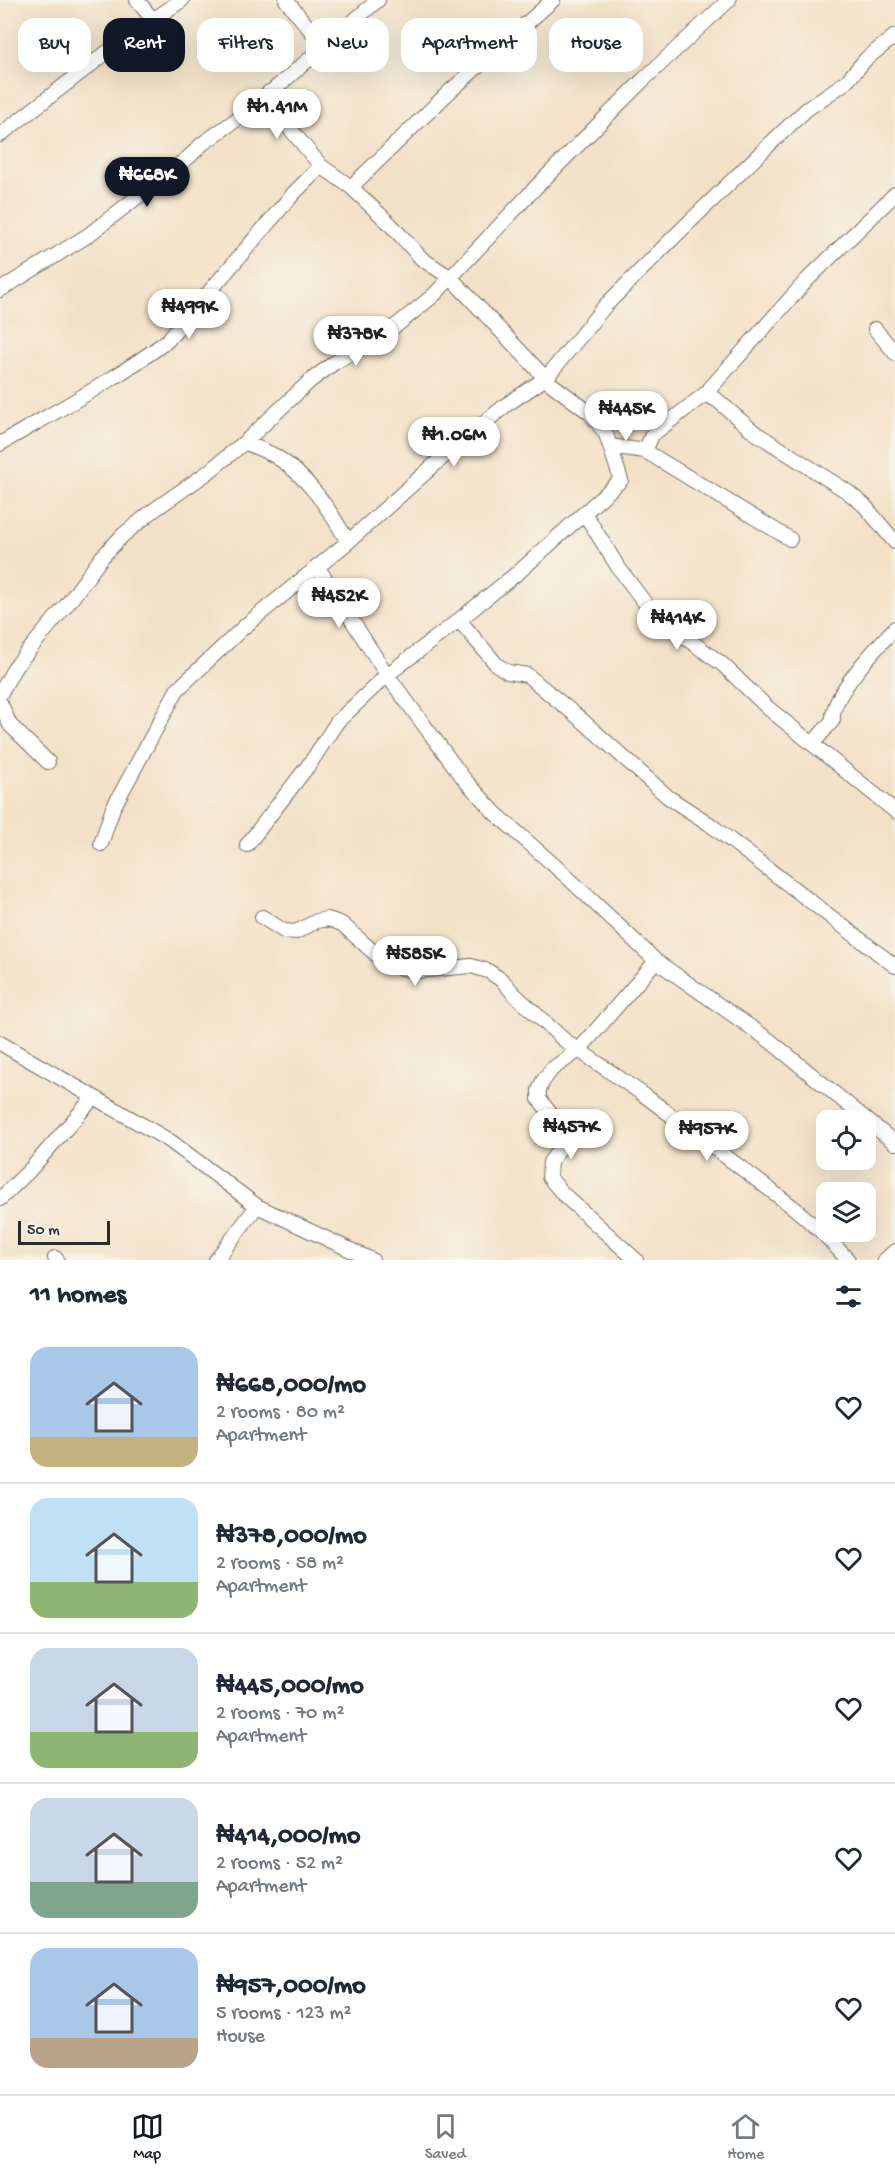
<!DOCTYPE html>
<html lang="en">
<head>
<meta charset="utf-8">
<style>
  body { margin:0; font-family:"Gochi Hand",sans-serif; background:#f6f6f7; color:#1f2937; height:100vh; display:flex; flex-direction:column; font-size:22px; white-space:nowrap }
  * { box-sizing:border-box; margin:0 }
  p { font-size:20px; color:#747a83 }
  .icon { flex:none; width:33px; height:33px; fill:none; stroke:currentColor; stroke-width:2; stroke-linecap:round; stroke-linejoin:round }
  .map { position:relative; height:1260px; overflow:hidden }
  .panel { display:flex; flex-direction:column; background:#fff; flex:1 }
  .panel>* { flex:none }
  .hud { position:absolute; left:18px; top:18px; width:860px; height:54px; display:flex; gap:12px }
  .tools { position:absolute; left:816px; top:1110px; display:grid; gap:12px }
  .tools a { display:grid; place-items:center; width:60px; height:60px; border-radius:12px; background:#fff; box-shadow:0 6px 24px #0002; font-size:30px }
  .scale { position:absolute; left:18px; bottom:15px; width:92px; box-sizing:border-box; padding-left:6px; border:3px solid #2b2b2b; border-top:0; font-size:16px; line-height:21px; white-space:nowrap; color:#2b2b2b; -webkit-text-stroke:4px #f7f3e8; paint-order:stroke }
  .price { position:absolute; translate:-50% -51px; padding:0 14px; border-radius:21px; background:#fff; color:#222; font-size:20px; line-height:39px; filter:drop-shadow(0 2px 3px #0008) }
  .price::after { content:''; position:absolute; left:50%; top:36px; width:18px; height:14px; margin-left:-9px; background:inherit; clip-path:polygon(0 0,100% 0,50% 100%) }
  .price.active { background:#111827; color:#fff }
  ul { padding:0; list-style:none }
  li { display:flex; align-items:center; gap:18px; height:150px; padding:0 30px }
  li+li { border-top:2px solid #e0e1e3 }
  li span { display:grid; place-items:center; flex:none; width:168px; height:120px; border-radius:18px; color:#555 }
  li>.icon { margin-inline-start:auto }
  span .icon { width:72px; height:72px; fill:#fffc; stroke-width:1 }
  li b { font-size:26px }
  h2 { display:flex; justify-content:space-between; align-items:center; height:72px; padding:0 30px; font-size:26px }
  .pill { padding:0 21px; border-radius:18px; background:#fff; box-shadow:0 6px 24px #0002; font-size:21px; line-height:54px }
  .pill.active { background:#111827; color:#fff }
  .tab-bar { display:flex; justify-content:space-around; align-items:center; height:84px; border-top:2px solid #e0e1e3; background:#fff; font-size:16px; color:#747a83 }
  .tab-bar a { display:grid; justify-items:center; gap:3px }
  .tab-bar .active { color:#111827 }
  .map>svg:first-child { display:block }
</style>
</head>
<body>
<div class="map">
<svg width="895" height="1260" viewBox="0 0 895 1260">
  <rect width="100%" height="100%" fill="#f7f3e8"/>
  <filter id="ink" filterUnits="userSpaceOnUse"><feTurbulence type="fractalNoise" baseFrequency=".0167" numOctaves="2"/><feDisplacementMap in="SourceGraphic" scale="12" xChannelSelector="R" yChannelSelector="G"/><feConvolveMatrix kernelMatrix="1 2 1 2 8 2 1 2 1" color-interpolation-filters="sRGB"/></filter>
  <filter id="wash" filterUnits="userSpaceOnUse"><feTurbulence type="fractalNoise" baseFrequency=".008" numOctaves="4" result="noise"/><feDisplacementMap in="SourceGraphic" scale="24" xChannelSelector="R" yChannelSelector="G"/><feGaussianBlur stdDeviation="1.35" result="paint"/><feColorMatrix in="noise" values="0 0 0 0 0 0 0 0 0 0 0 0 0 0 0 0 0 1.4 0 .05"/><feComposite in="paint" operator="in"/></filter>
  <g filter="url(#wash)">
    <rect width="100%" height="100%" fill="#f3e1c7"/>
  </g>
  <g filter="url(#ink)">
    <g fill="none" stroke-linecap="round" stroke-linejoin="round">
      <g stroke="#716b62" stroke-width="16">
        <path id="minor" d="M137,0l16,20
          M286,0l38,47
          M0,135l119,-92 63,-43
          M351,187l98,-95 104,-92
          M0,290l87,-54 102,-79 13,-13 48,-34 128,-110
          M875,329l20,24
          M705,394l101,-113 89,-87
          M245,442c10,5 21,9 30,14 32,19 55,54 73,86
          M0,444c56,-33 115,-64 167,-103l127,-148 27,-27
          M610,446l35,5 7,-16 53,-41 12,6 37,32 94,60 16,13 31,37
          M645,451l145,88
          M585,514l33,53 36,48 68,49 46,44 127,103
          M317,566l70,109 77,104 31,34 69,61 92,87 113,79 126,103
          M459,620l38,45 11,7 19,3 57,47 84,75 40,26 187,143
          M0,694l15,-27 54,-65 33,-45 21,-22 31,-25 53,-37 38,-31 65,-61 24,-18 63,-38 37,-30 104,-110 105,-105 86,-80
          M0,702l10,23 38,37
          M816,747l-1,-6 18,-21c-3,-24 45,-74 62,-92
          M101,844l12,-36 64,-118 68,-64 103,-84 95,-85 63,-52 40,-27 59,-72 71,-71 97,-94 34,-32 39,-27 21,-24 28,-22
          M247,845l64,-83 26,-40 50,-47 72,-55 62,-50 100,-90 -15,-46 -16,-21 -40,-30 -99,-105 -29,-19 -32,-35 -39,-37 -30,-21 -44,-53 -8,-21
          M262,917l22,14 12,1 21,-11 11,-2 14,5 38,34 17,9 20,4 54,-5 17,5 15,10 10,12 51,47 80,55 149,112 31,27 24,26
          M0,1043l170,98 87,65 115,54
          M0,1199l29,-28 64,-73
          M55,1258l2,2
          M216,1260l41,-54
          M636,1260l-73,-66 -14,-17 1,-15 14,-19 -2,-15 -23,-29v-9l4,-9 9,-12 27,-19 77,-89
          M885,1260l10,-9"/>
      </g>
      <use href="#minor" stroke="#fff" stroke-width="14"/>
    </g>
  </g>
</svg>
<div class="tools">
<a><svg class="icon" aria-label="locate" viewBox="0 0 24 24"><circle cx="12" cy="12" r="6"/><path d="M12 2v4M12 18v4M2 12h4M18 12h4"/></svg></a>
<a><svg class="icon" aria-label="layers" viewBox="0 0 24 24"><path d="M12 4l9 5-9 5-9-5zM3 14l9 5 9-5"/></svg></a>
</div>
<div class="scale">50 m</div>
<b class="price" style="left:277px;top:140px">₦1.41M</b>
<b class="price active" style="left:147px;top:208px">₦668K</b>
<b class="price" style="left:189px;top:340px">₦499K</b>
<b class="price" style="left:356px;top:367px">₦378K</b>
<b class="price" style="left:626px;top:442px">₦445K</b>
<b class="price" style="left:454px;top:468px">₦1.06M</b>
<b class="price" style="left:339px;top:629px">₦452K</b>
<b class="price" style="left:677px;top:651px">₦414K</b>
<b class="price" style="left:415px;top:987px">₦585K</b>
<b class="price" style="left:571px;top:1160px">₦457K</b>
<b class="price" style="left:707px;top:1162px">₦957K</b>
<div class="hud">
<a class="pill">Buy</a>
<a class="pill active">Rent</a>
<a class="pill">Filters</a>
<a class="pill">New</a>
<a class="pill">Apartment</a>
<a class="pill">House</a>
</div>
</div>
<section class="panel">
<h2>11 homes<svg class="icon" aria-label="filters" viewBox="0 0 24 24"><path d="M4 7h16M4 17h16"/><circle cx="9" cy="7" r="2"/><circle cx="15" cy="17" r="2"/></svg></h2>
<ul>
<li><span style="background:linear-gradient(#a9c7e8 75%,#c2b280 0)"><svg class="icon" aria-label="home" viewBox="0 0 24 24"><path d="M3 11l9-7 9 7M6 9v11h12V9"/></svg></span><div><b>₦668,000/mo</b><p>2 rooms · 80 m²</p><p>Apartment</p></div><svg class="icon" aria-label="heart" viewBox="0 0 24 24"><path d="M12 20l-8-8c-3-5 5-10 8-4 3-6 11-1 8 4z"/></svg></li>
<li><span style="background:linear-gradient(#bfe0f5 70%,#8fb573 0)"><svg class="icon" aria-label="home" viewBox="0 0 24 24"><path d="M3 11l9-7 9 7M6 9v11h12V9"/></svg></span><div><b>₦378,000/mo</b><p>2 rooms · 58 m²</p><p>Apartment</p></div><svg class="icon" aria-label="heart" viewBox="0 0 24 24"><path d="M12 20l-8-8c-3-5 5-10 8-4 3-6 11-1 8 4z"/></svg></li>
<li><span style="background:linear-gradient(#c9d6e8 70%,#8fb573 0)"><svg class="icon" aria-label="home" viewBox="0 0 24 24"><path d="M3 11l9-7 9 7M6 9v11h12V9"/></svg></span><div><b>₦445,000/mo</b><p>2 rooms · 70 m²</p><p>Apartment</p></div><svg class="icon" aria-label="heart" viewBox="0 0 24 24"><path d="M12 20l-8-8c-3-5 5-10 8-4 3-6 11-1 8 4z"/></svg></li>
<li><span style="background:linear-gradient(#c9d6e8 70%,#7fa58c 0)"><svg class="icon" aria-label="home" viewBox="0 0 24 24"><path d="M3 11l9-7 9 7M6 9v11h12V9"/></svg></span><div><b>₦414,000/mo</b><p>2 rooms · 52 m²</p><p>Apartment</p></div><svg class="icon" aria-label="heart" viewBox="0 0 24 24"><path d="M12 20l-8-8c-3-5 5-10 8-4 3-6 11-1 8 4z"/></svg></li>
<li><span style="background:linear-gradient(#a9c7e8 75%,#b9a48a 0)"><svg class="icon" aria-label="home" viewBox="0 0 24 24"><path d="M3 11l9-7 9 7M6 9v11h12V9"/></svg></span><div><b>₦957,000/mo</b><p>5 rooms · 123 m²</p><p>House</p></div><svg class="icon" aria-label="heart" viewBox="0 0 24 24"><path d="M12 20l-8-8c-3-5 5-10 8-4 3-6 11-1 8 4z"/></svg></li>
</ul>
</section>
<nav class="tab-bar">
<a class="active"><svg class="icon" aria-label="map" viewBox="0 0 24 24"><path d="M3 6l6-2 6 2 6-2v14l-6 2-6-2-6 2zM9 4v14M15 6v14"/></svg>Map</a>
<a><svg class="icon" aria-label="saved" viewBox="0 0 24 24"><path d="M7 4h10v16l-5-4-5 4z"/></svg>Saved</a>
<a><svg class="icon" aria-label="home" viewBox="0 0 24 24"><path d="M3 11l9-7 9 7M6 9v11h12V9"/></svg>Home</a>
</nav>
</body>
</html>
